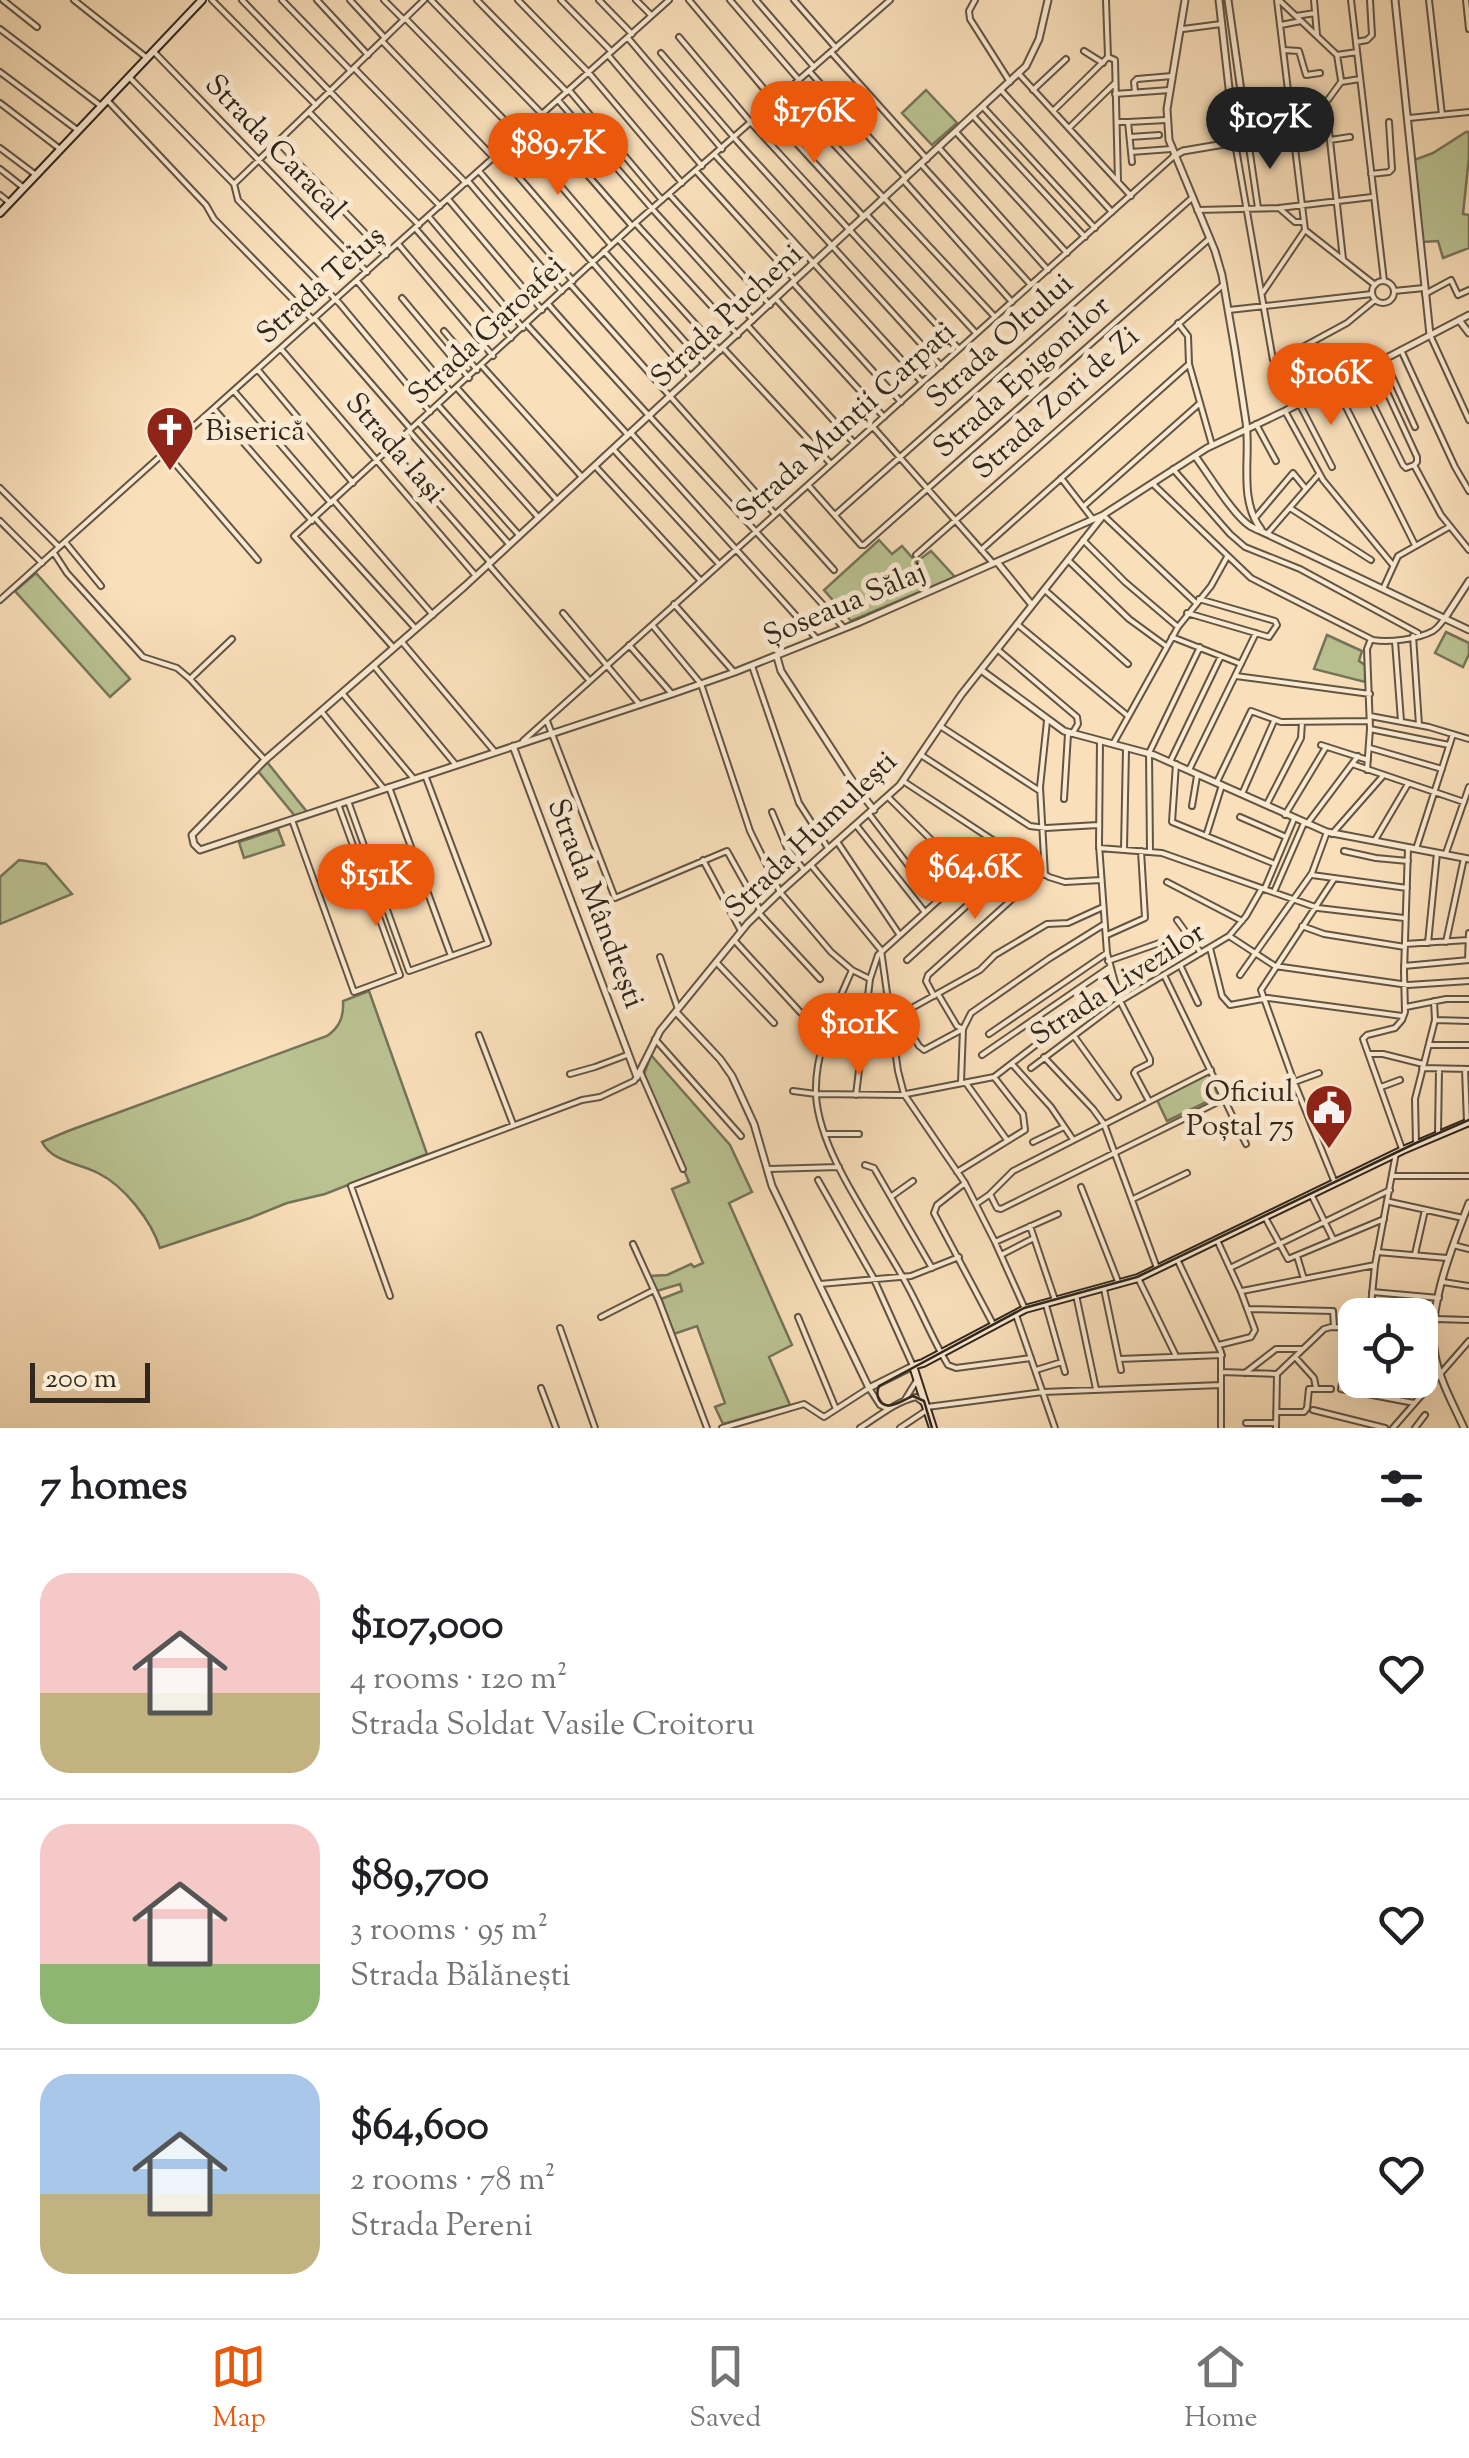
<!DOCTYPE html>
<html lang="en">
<head>
<meta charset="utf-8">
<style>
  body { margin:0; font-family:"Sorts Mill Goudy",serif; background:#f2f2f2; color:#202124; height:100vh; display:flex; flex-direction:column; font-size:38px; white-space:nowrap }
  * { box-sizing:border-box; margin:0 }
  p { font-size:32px; color:#757577 }
  .icon { flex:none; width:55px; height:55px; fill:none; stroke:currentColor; stroke-width:2; stroke-linecap:round; stroke-linejoin:round }
  .map { position:relative; height:1428px; overflow:hidden }
  .drawer { display:flex; flex-direction:column; background:#fff; flex:1 }
  .drawer>* { flex:none }
  .fabs { position:absolute; left:1338px; top:1298px; display:grid; gap:20px }
  .fabs a { display:grid; place-items:center; width:100px; height:100px; border-radius:20px; background:#fff; box-shadow:0 10px 40px #0002; font-size:50px }
  .scale { position:absolute; left:30px; bottom:25px; width:120px; box-sizing:border-box; padding-left:10px; border:5px solid #30271d; border-top:0; font-size:28px; line-height:35px; white-space:nowrap; color:#30271d; -webkit-text-stroke:8px #fbead2; paint-order:stroke }
  .price { position:absolute; translate:-50% -85px; padding:0 22px; border-radius:35px; background:#ea580c; color:#fff; font-size:32px; line-height:65px; filter:drop-shadow(0 2px 5px #0008) }
  .price::after { content:''; position:absolute; left:50%; top:60px; width:30px; height:22px; margin-left:-15px; background:inherit; clip-path:polygon(0 0,100% 0,50% 100%) }
  .price.selected { background:#222; color:#fff }
  ul { padding:0; list-style:none }
  li { display:flex; align-items:center; gap:30px; height:250px; padding:0 40px }
  li+li { border-top:2px solid #e0e0e0 }
  li span { display:grid; place-items:center; flex:none; width:280px; height:200px; border-radius:30px; color:#555 }
  li>.icon { margin-inline-start:auto }
  span .icon { width:120px; height:120px; fill:#fffc; stroke-width:1 }
  li b { font-size:42px }
  h2 { display:flex; justify-content:space-between; align-items:center; height:120px; padding:0 40px; font-size:42px }
  .tabs { display:flex; justify-content:space-around; align-items:center; height:140px; border-top:2px solid #e0e0e0; background:#fff; font-size:28px; color:#757577 }
  .tabs a { display:grid; justify-items:center; gap:5px }
  .tabs .selected { color:#ea580c }
  .map>svg:first-child { display:block }
</style>
</head>
<body>
<div class="map">
<svg width="1469" height="1428" viewBox="0 0 1469 1428">
  <rect width="100%" height="100%" fill="#f9dfba"/>
  <filter id="stains"><feTurbulence type="fractalNoise" baseFrequency=".002" numOctaves="4"/><feColorMatrix values="0 0 0 0 .2 0 0 0 0 .09 0 0 0 0 .02 0 0 0 .5 -.17"/></filter>
  <radialGradient id="worn" r=".72"><stop offset=".6" stop-color="#630" stop-opacity="0"/><stop offset="1" stop-color="#630" stop-opacity=".3"/></radialGradient>
  <path fill="#bac292" stroke="#757458" stroke-width="2.5" d="M926,90l31,33 -25,22 -30,-32z
    M1466,132h3v25l-6,57 6,1v33l-26,10 -5,-17 -15,1 -9,-82 19,-7z
    M879,540l13,14 10,-8 14,16 15,-11 24,26 -104,44 -27,-31z
    M36,573l94,106 -20,18 -95,-106z
    M1446,632l23,11v11l-6,13 -28,-14z
    M1327,635l35,16 -3,10 6,4v17l-51,-13z
    M267,762l40,50 -12,4 -37,-45z
    M278,829l6,16 -40,13 -5,-16z
    M19,860l27,4 26,30 -72,30v-47z
    M369,991l58,163 -102,40 -38,9 -37,15 -90,30c-9,-28 -36,-62 -62,-75 -19,-10 -46,-11 -56,-31l26,-11 259,-95c13,-9 17,-20 16,-35z
    M651,1055l79,90 22,47 -23,11 63,142 -23,12 21,48 -67,19 -8,-17 10,-4 -28,-77 -23,8 -13,-35 21,-8 -2,-7 -23,7 -7,-15 17,-1 24,-11 3,3 9,-4 -31,-74 17,-7 -45,-108z
    M1208,1073l11,23 -52,25 -10,-21z"/>
  <g fill="none" stroke-linecap="round" stroke-linejoin="round">
    <g stroke="#625544" stroke-width="8">
      <path id="minor" d="M3,0l34,27
        M74,0l73,58
        M212,0l104,105
        M242,0l198,206
        M282,0l69,71
        M317,0l51,55
        M350,0l35,38
        M384,0l20,20
        M431,0l111,114
        M477,0l90,92
        M518,0l71,73 93,110
        M561,0l49,50
        M599,0l33,34
        M636,0l14,14
        M689,0l86,102
        M730,0l69,80
        M756,0l58,67
        M794,0l42,48
        M975,0l-6,11 1,8 40,63
        M1277,0l28,230
        M1279,0l58,55
        M1314,0l3,35
        M1351,0l33,281
        M1429,0l13,115
        M1466,0l3,29
        M1296,16l19,-3
        M405,18l114,117
        M1281,25l20,-4
        M0,29l101,77
        M1183,29l38,-5
        M679,37l74,88 206,224
        M628,38l94,111
        M383,42l111,116
        M1356,42l11,-2 5,-5 -2,-35
        M1284,50l15,1 7,24 14,-2
        M1084,51l19,12
        M831,52l96,107
        M155,53l212,219
        M661,53l76,88 204,225
        M608,55l94,111
        M1337,55l4,25
        M1337,55l20,-3
        M1108,57l7,3 3,121
        M354,68l112,115
        M809,71l97,107
        M0,72l76,57
        M1019,74l112,122
        M131,79l103,105 4,16 102,104 90,108
        M569,90l93,110
        M1001,90l111,122
        M1033,90l33,-31
        M1135,92l-1,-10 3,-3 35,-3
        M787,94l208,223
        M1115,94l55,-4
        M107,100l99,105 8,14 99,101
        M558,100l97,112 98,108
        M0,103l60,46
        M1326,104l17,155
        M983,107l112,121
        M766,110l98,107
        M1053,111l55,-54 -2,-57
        M309,112l110,113
        M973,116l112,121
        M538,118l94,108
        M1409,118l60,-6
        M1119,122h9l4,40
        M1128,122l38,-2
        M1069,128l46,-45
        M956,132l111,121
        M518,136l93,109
        M1130,137l29,-2
        M1330,140l20,-3
        M279,143l107,112
        M1235,143l38,217 4,1 70,-38 28,-23
        M0,148l36,27
        M939,148l109,122
        M1131,152l40,-3
        M499,154l192,223
        M715,155l206,226
        M921,164l110,121
        M0,169l24,19
        M479,171l94,110
        M696,171l98,108
        M1371,174l18,-2 3,-3 -3,-47
        M468,181l94,110
        M904,181l108,121
        M234,184l190,-184
        M669,194l101,111
        M0,195l10,8
        M448,199l94,111
        M1258,208l-10,-68 32,-5 9,-4 33,-23 19,-26 19,-3
        M1279,208l16,14h9
        M1197,210l82,-2 93,-11
        M867,215l108,117
        M429,217l94,111
        M636,224l102,111
        M415,228l96,110
        M1305,230l70,55
        M619,240l101,111
        M399,245l94,111
        M604,251l100,112
        M1372 292a11 11 0 1 1 22 0a11 11 0 1 1-22 0Z
        M357,281l94,111
        M793,283l108,119
        M570,284l205,230
        M1394,291l30,-3
        M1263,292l42,-62
        M1425,294l26,-14 7,15 11,-5
        M402,298l67,80
        M776,299l108,118
        M548,304c97,110 198,215 296,324
        M1229,310l143,-16
        M315,319l95,109
        M1178,323l10,13 1,28 23,81
        M527,325l101,110
        M748,326l106,117
        M444,331l33,39
        M1430,335l39,85
        M723,348l108,116
        M281,349l195,227
        M1401,350l54,117 14,24
        M1384,359l31,68
        M1374,364l43,93v5l-3,3 27,50 28,35
        M482,366l100,111
        M258,370l95,113
        M1358,374l45,91 3,3 8,-3
        M1335,385l80,160
        M457,388l100,112
        M234,391l97,112
        M351,404l139,158
        M438,405l100,112
        M1300,405l32,62
        M214,409l98,112
        M1285,411l38,69 69,84
        M419,423l100,112
        M1256,424l20,37
        M873,427l119,135
        M409,431l100,113
        M631,433l186,206
        M614,450l105,114
        M165,452l93,108
        M595,466l105,114
        M1173,469l57,65 15,13 55,22 118,64
        M1061,478l31,40
        M808,485l53,60h3l345,-306
        M1154,485l97,93 122,62c16,3 45,-1 60,-9 6,-4 7,-7 12,-13
        M0,488l59,59
        M334,501l99,114
        M1084,506l115,-102
        M1290,508l81,52
        M780,510l54,60
        M835,515l358,-318
        M1103,515l93,88
        M315,518l101,111
        M1255,518l38,-45 13,16
        M0,521l42,42
        M1267,534l52,-60
        M1083,540l42,42 53,45
        M65,542l36,44
        M981,550l208,-186
        M54,553l13,20 76,84 34,11 13,11 75,81
        M916,555l308,-271
        M1068,560l61,59 37,27
        M488,564l101,116
        M1383,589l15,-33 51,-29
        M1046,591l82,73
        M0,600l669,-600
        M674,604l60,68
        M563,613l77,92
        M1187,613l82,24 8,-12 -2,-4 -76,-22
        M1017,624l111,92
        M653,626l48,58 49,147 30,61 51,60 21,18 18,9
        M1413,636l6,89
        M1172,637l69,27
        M1395,641l6,80
        M402,642l93,110
        M629,645l43,49
        M393,647l-99,-111 338,-310 258,-226
        M997,649l80,68 1,7 -6,10
        M374,666l82,99
        M752,666l47,137 29,45
        M1236,676l134,18
        M190,679l42,-40
        M343,694l71,85
        M321,711l63,78
        M1370,716l59,11 40,12
        M547,721l68,177 112,-47 33,59
        M940,726l100,65
        M1370,729l79,16
        M523,741l651,-585
        M1100,741l-1,104 8,108 13,48 30,58v4l-14,7 -2,3 15,28
        M1113,744l65,-117 33,-41 16,-29
        M1321,745l47,15
        M1370,748l72,21
        M921,755l109,71 16,2 52,-3
        M1170,762l51,-106
        M1176,764l-4,58 103,42
        M1352,764l112,38
        M1189,770l67,-137
        M1367,770l3,-41 -3,-80 4,-10
        M903,781l146,96 16,5 36,-2
        M1217,782l34,-71 30,11 89,-1
        M389,787l62,169
        M1242,794l32,-73
        M888,797l95,94
        M1064,799l4,-65
        M348,801l61,170 79,-28 -63,-168
        M1267,804l34,-66 1,-16
        M1192,806l5,-30
        M772,812l15,36 17,22
        M869,814l59,77
        M1285,815l41,-68
        M1240,817l46,20
        M292,820l62,172 46,-17 -62,-171
        M1307,824l51,-68
        M856,825l68,86
        M1207,833l15,-48
        M1332,834l50,-57
        M1375,840l33,-56
        M838,843l61,91
        M1099,848l63,5 156,55 86,10
        M1124,849l2,-100
        M1416,849l37,-115
        M1150,851l-1,-98 51,-106
        M1344,851l32,7 32,3
        M1446,853l23,-66
        M703,860l38,71
        M811,865l70,85
        M1045,875l-5,-88 7,-66
        M1312,875l95,13
        M1334,879l-73,111 33,92 41,101
        M1167,882l75,39
        M1265,888l29,-69
        M1274,892l30,-69
        M758,912l62,67
        M1177,920l24,33
        M1302,926l22,8 81,13
        M1107,935l38,-17 -4,-67
        M1229,936l46,30 133,19 61,-4
        M734,940l67,73
        M1446,942l18,-84
        M1428,943l9,-90
        M1405,944l63,-4
        M1210,948l12,48 8,9 38,-7 134,18
        M881,950l17,121 6,23 61,89 30,59 30,67
        M660,957l18,52
        M907,960l111,-101
        M1468,960l1,-27
        M1108,961l60,-21
        M716,962l58,61
        M1404,966l65,-6
        M1181,967l17,36
        M852,970c-17,39 -38,82 -36,125 3,58 58,130 86,181 17,29 29,61 46,89l8,3 75,-10
        M1240,975l72,-102 15,-41
        M1165,977l81,167
        M934,996l-8,-15 2,-6 112,-101
        M1406,1007l40,-8h23
        M900,1015l19,31 5,4 39,-21 -6,-3 -19,-32
        M892,1019l88,-49 15,-15 52,-31 21,-1 33,-15
        M1435,1020l34,1
        M989,1034l118,-81
        M479,1035l34,89
        M1074,1036l44,61
        M655,1039l86,97
        M1429,1045h40
        M1370,1054h13l40,10
        M982,1055l128,-88
        M1044,1057l49,52 11,15 53,144
        M1012,1064l39,43 21,31
        M1031,1068l89,-67 109,-65 17,-20 16,-28
        M1422,1068l47,1
        M1465,1069l2,53
        M640,1071l43,98
        M570,1074l25,-7 32,-12
        M994,1077l43,-33
        M961,1082l2,-53 8,-16 79,-55 53,-33
        M1294,1082l25,-9
        M966,1083l41,57
        M1381,1087l19,-7
        M793,1091l23,3 85,1 93,-18 29,37 2,16 -68,42
        M856,1095l14,-116 8,-24 107,-97
        M825,1134h34
        M1438,1134l1,-65
        M1033,1142l31,-15
        M1416,1144l-1,-45 20,-79 -1,-19
        M1402,1149l-39,-110 4,-4 28,-7 7,-8 3,-8 -1,-40 4,-124
        M865,1165l9,3 58,100
        M769,1169l70,-2
        M1393,1176h76
        M818,1180l55,97 40,89
        M965,1183l-28,22 -3,8 59,111
        M1081,1187l38,97
        M990,1194l7,14 4,1 223,-110
        M1311,1194l22,45
        M892,1196l21,-15
        M1133,1199l54,-26
        M1390,1202l73,16
        M976,1204l13,-9 24,-24 198,-101
        M1266,1219l22,40 96,-40
        M1030,1226l25,74
        M1217,1240l24,52 14,38 -4,7 -32,8
        M995,1242l63,-28
        M633,1244l26,57 48,127
        M1453,1245l16,4
        M1377,1252l70,6
        M1415,1254l10,-44
        M1001,1255l31,-16
        M1297,1256l7,23
        M1177,1259l44,93v76
        M1230,1268l160,-78
        M1138,1278l37,76
        M1443,1282l26,4
        M820,1284l91,-8 48,-19
        M1104,1289l17,81
        M1242,1291l133,-26
        M1372,1292l67,6
        M1076,1295l20,94
        M390,1296l-39,-110 231,-86 18,-3 34,-16 3,-4
        M1046,1305l19,67
        M1248,1309l85,2 1,16
        M1016,1315l39,113
        M1370,1315l5,-50 21,-112
        M601,1317l53,-27
        M798,1317l38,92
        M1436,1319l33,1
        M560,1328l35,100
        M1420,1333l13,1
        M1348,1353l-7,36 73,14
        M1295,1357l19,21 2,10
        M1119,1359l103,-4
        M1036,1370l26,-8
        M1222,1372l55,2
        M1245,1373l31,-24h26
        M541,1388l15,40
        M904,1401l13,-21
        M927,1407l116,-15 178,-7
        M1313,1410l72,18
        M1276,1412h28l3,-4 2,-19h22
        M1246,1423h30
        M722,1428l82,-24 20,13 45,-29 11,17 6,3
        M860,1428c19,-12 35,-26 56,-31l8,6
        M900,1428l27,-18
        M1276,1428l1,-54 47,-45 7,-2 24,1
        M1393,1428l76,-87
        M1415,1428l10,-13"/>
    </g>
    <g stroke="#625544" stroke-width="9">
      <path id="tertiary" d="M1048,0l-9,39 -13,27 -561,520 -200,174 -73,75 2,9 6,6 472,-156 63,-22 125,-50 243,-107 104,-67 78,-37 184,-96
        M1185,0l-18,109 2,31 46,111 7,24c9,49 17,98 24,147 5,35 -8,77 15,107
        M1219,0l16,141
        M1395,0l35,335
        M1174,156l9,-5 65,-11 -20,-140
        M1459,320l10,13
        M1195,456c13,17 38,59 55,70 7,4 14,6 21,10l198,94
        M997,562l35,43
        M1445,618l24,-37
        M777,657l4,14 76,117 17,22
        M981,670l83,61 90,24 173,77 142,27
        M513,746l124,331
        M676,1012l44,47 12,17 22,48 18,62 97,202 44,-22
        M637,1077l23,-46 88,-108 32,-31 120,-107 61,-90 141,-178
        M1464,1428c-11,-24 -24,-47 -29,-73 -9,-46 18,-110 34,-152"/>
    </g>
    <g stroke="#30271d" stroke-width="10">
      <path id="secondary" d="M0,213l202,-213
        M933,1428l-20,-62 10,-3 102,-54 113,-31 265,-128 66,-28"/>
    </g>
    <use href="#minor" stroke="#fbead2" stroke-width="4"/>
    <use href="#tertiary" stroke="#fbead2" stroke-width="5"/>
    <use href="#secondary" stroke="#fbead2" stroke-width="6"/>
    <path stroke="#30271d" stroke-width="2.5" d="M932,1428l-8,-27 -11,-5c-6,2 -14,8 -21,9 -13,3 -17,-10 -13,-19l145,-78 113,-31 279,-134 53,-23"/>
  </g>
  <defs>
    <g id="church-pin" transform="scale(2.5)"><path d="M0 17L-7.5 6A9.5 9.5 0 1 1 7.5 6Z" fill="#8f2418" stroke="#fbead2"/><path d="M-1.2-6h2.4v3.5h3.3v2.4h-3.3V6h-2.4V-.1h-3.3v-2.4h3.3Z" fill="#fff"/></g>
    <g id="civic-pin" transform="scale(2.5)"><path d="M0 17L-7.5 6A9.5 9.5 0 1 1 7.5 6Z" fill="#8f2418" stroke="#fbead2"/><path d="M-.6-6.5H3V-4.5H.6V-3L4-1V1h2V6H-6V1h2V-1L-.6-3ZM-1.2 2.5V6h2.4V2.5Z" fill="#fff"/></g>
  </defs>
  <g fill-rule="evenodd">
    <use href="#church-pin" x="170" y="430"/>
    <use href="#civic-pin" x="1329" y="1108"/>
  </g>
  <g text-anchor="middle" stroke-width="10" stroke-linejoin="round" paint-order="stroke">
    <g font-size="30" fill="#30271d" stroke="#fbead2">
      <text transform="translate(276 146) rotate(46)" y="10">Strada Caracal</text>
      <text transform="translate(320 284) rotate(-42)" y="10">Strada Teiuș</text>
      <text transform="translate(726 315) rotate(-43)" y="10">Strada Pucheni</text>
      <text transform="translate(486 330) rotate(-43)" y="10">Strada Garoafei</text>
      <text transform="translate(999 340) rotate(-42)" y="10">Strada Oltului</text>
      <text transform="translate(1021 376) rotate(-42)" y="10">Strada Epigonilor</text>
      <text transform="translate(1055 402) rotate(-42)" y="10">Strada Zori de Zi</text>
      <text transform="translate(845 421) rotate(-42)" y="10">Strada Munții Carpați</text>
      <text transform="translate(396 447) rotate(49)" y="10">Strada Iași</text>
      <text transform="translate(844 603) rotate(-23)" y="10">Șoseaua Sălaj</text>
      <text transform="translate(810 834) rotate(-44)" y="10">Strada Humulești</text>
      <text transform="translate(597 903) rotate(69)" y="10">Strada Mândrești</text>
      <text transform="translate(1117 983) rotate(-33)" y="10">Strada Livezilor</text>
    </g>
    <g font-size="30" fill="#30271d" stroke="#fbead2" text-anchor="start">
      <text x="205" y="440">Biserică</text>
      <text x="1294" y="1101" text-anchor="end">Oficiul<tspan x="1294" dy="34">Poștal 75</tspan></text>
    </g>
  </g>
  <rect width="100%" height="100%" filter="url(#stains)"/>
  <rect width="100%" height="100%" fill="url(#worn)"/>
</svg>
<div class="fabs">
<a><svg class="icon" aria-label="locate" viewBox="0 0 24 24"><circle cx="12" cy="12" r="6"/><path d="M12 2v4M12 18v4M2 12h4M18 12h4"/></svg></a>
</div>
<div class="scale">200 m</div>
<b class="price" style="left:814px;top:166px">$176K</b>
<b class="price selected" style="left:1270px;top:172px">$107K</b>
<b class="price" style="left:558px;top:198px">$89.7K</b>
<b class="price" style="left:1331px;top:428px">$106K</b>
<b class="price" style="left:975px;top:922px">$64.6K</b>
<b class="price" style="left:376px;top:929px">$151K</b>
<b class="price" style="left:859px;top:1078px">$101K</b>
</div>
<section class="drawer">
<h2>7 homes<svg class="icon" aria-label="filters" viewBox="0 0 24 24"><path d="M4 7h16M4 17h16"/><circle cx="9" cy="7" r="2"/><circle cx="15" cy="17" r="2"/></svg></h2>
<ul>
<li><span style="background:linear-gradient(#f6c9c9 60%,#c2b280 0)"><svg class="icon" aria-label="home" viewBox="0 0 24 24"><path d="M3 11l9-7 9 7M6 9v11h12V9"/></svg></span><div><b>$107,000</b><p>4 rooms · 120 m²</p><p>Strada Soldat Vasile Croitoru</p></div><svg class="icon" aria-label="heart" viewBox="0 0 24 24"><path d="M12 20l-8-8c-3-5 5-10 8-4 3-6 11-1 8 4z"/></svg></li>
<li><span style="background:linear-gradient(#f6c9c9 70%,#8fb573 0)"><svg class="icon" aria-label="home" viewBox="0 0 24 24"><path d="M3 11l9-7 9 7M6 9v11h12V9"/></svg></span><div><b>$89,700</b><p>3 rooms · 95 m²</p><p>Strada Bălănești</p></div><svg class="icon" aria-label="heart" viewBox="0 0 24 24"><path d="M12 20l-8-8c-3-5 5-10 8-4 3-6 11-1 8 4z"/></svg></li>
<li><span style="background:linear-gradient(#a9c7e8 60%,#c2b280 0)"><svg class="icon" aria-label="home" viewBox="0 0 24 24"><path d="M3 11l9-7 9 7M6 9v11h12V9"/></svg></span><div><b>$64,600</b><p>2 rooms · 78 m²</p><p>Strada Pereni</p></div><svg class="icon" aria-label="heart" viewBox="0 0 24 24"><path d="M12 20l-8-8c-3-5 5-10 8-4 3-6 11-1 8 4z"/></svg></li>
</ul>
</section>
<nav class="tabs">
<a class="selected"><svg class="icon" aria-label="map" viewBox="0 0 24 24"><path d="M3 6l6-2 6 2 6-2v14l-6 2-6-2-6 2zM9 4v14M15 6v14"/></svg>Map</a>
<a><svg class="icon" aria-label="saved" viewBox="0 0 24 24"><path d="M7 4h10v16l-5-4-5 4z"/></svg>Saved</a>
<a><svg class="icon" aria-label="home" viewBox="0 0 24 24"><path d="M3 11l9-7 9 7M6 9v11h12V9"/></svg>Home</a>
</nav>
</body>
</html>
